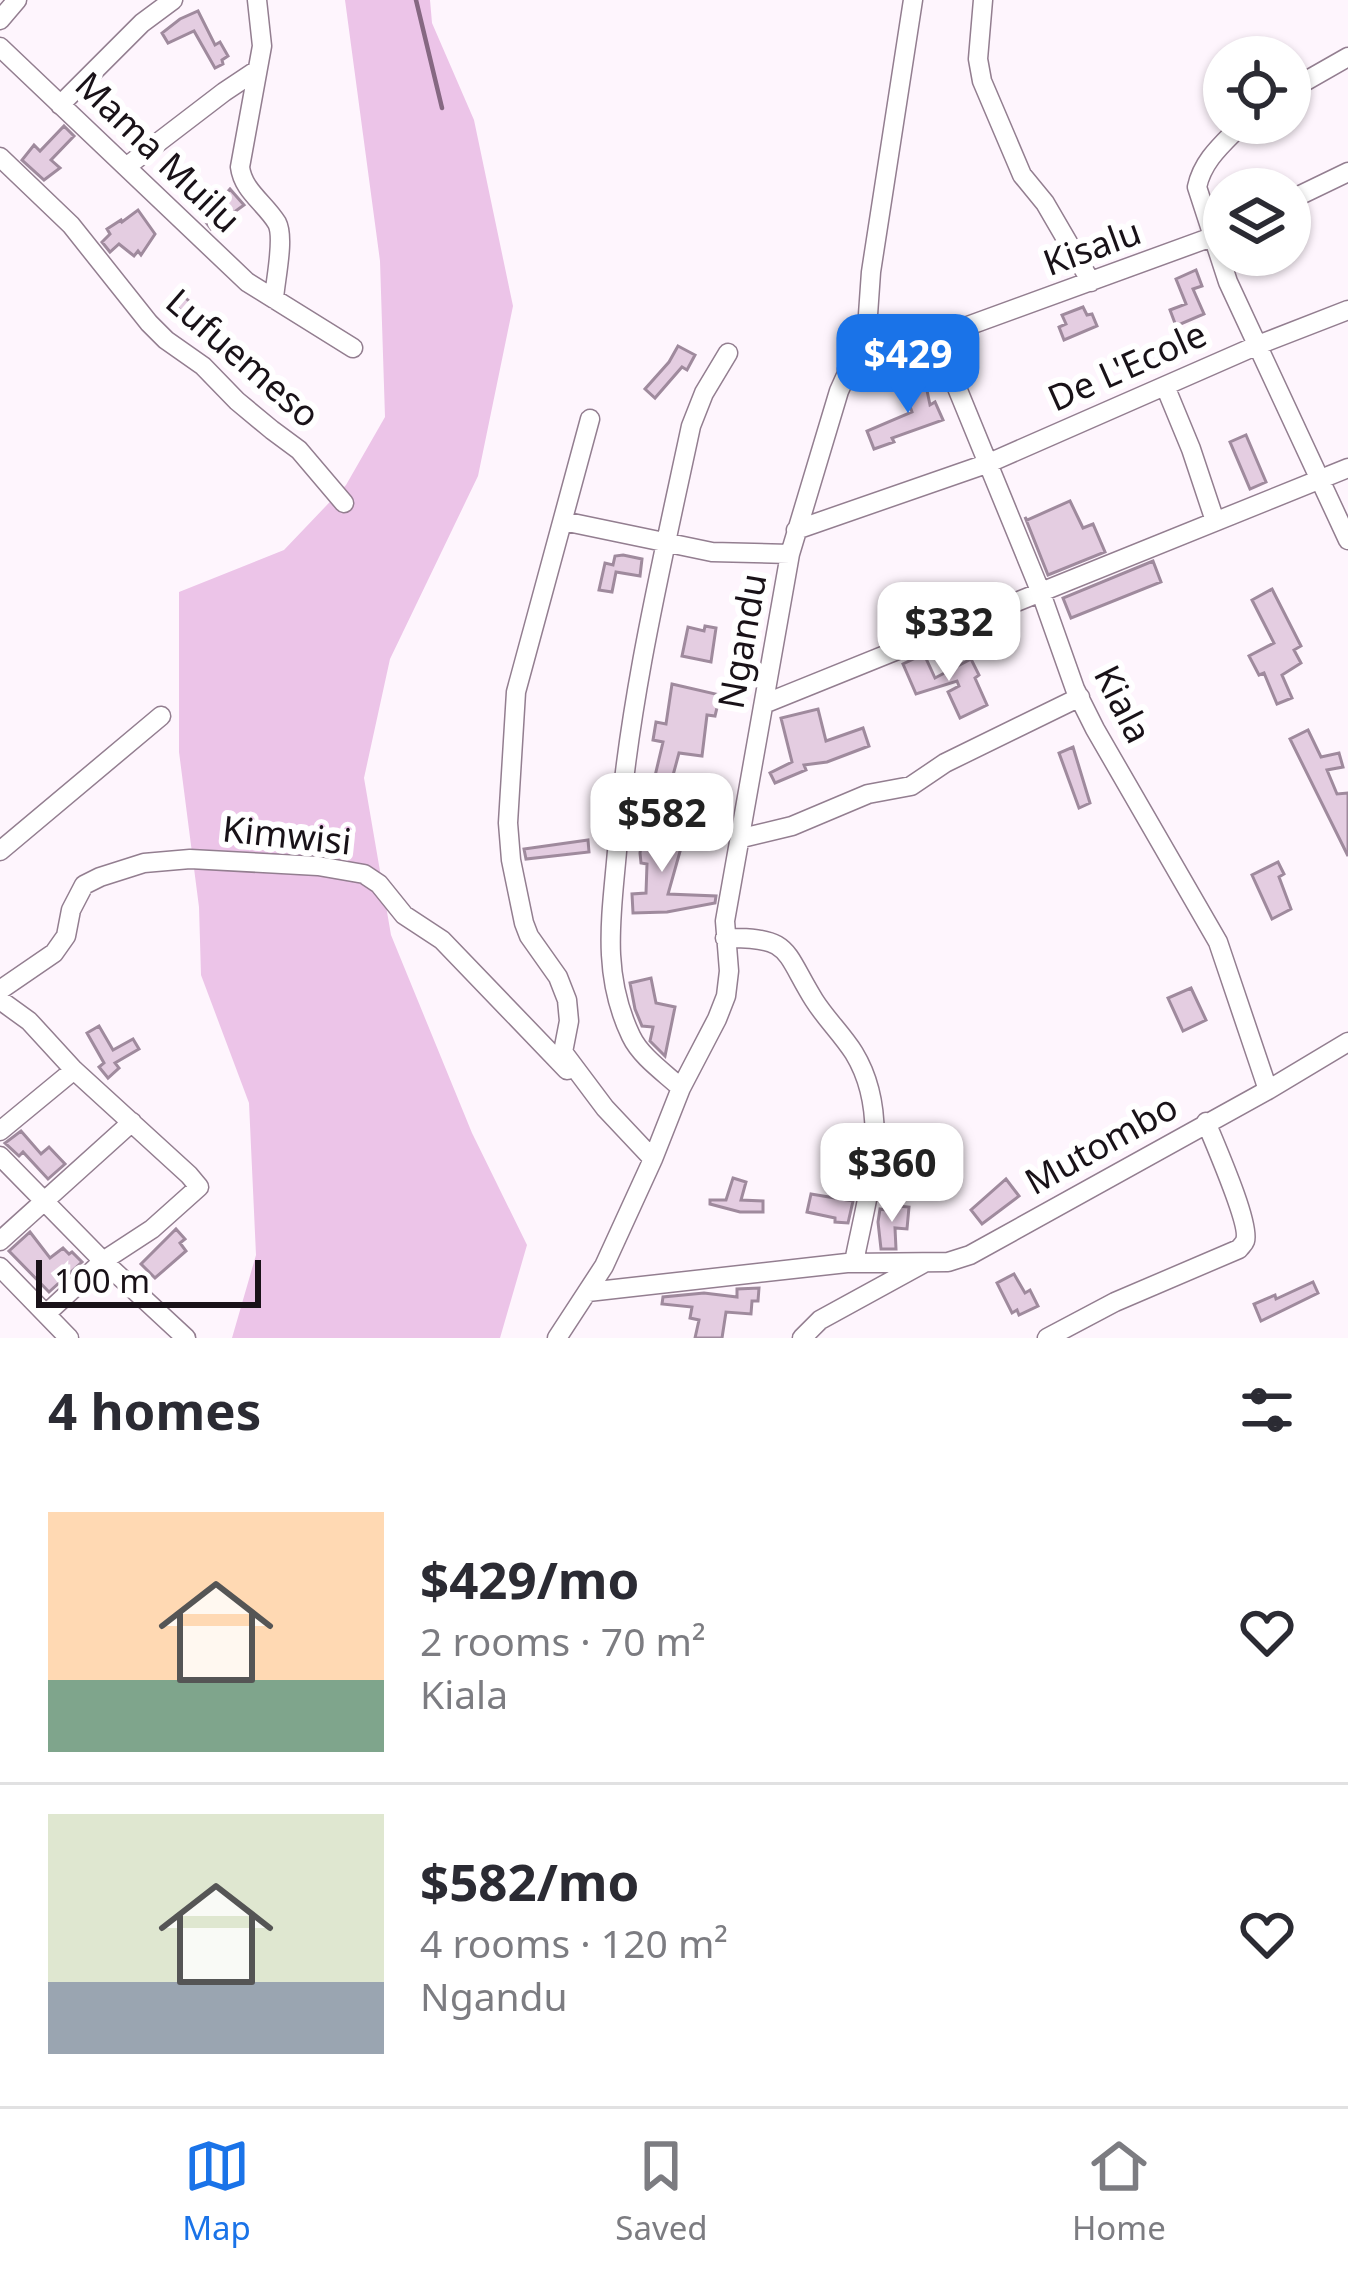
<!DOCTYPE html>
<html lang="en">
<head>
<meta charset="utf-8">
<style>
  body { margin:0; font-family:"Noto Sans",sans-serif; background:#f2f2f3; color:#2b2b33; height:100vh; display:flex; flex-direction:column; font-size:45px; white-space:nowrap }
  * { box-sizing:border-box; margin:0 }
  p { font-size:39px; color:#7c7c81 }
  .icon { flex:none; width:66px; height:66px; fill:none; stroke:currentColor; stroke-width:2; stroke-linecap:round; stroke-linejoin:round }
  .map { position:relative; height:1338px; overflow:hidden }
  .sheet { display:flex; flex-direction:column; background:#fff; flex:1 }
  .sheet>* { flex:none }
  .fabs { position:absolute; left:1203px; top:36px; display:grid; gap:24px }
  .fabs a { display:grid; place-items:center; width:108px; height:108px; border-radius:50%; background:#fff; box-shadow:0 3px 9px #0004; font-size:60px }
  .scale { position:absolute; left:36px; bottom:30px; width:225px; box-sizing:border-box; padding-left:12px; border:6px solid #191218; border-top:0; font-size:33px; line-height:42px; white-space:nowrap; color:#191218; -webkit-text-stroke:9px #fff; paint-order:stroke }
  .price { position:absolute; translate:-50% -102px; padding:0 27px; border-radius:24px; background:#fff; color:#222; font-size:39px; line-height:78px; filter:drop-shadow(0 3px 6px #0008) }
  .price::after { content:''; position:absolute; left:50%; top:72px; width:36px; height:27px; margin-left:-18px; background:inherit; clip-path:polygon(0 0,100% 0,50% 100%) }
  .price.current { background:#1a73e8; color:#fff }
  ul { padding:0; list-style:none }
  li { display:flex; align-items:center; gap:36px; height:300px; padding:0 48px }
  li+li { border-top:3px solid #e1e1e2 }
  li span { display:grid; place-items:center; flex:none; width:336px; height:240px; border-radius:0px; color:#555 }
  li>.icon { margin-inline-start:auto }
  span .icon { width:144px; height:144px; fill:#fffc; stroke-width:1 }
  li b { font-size:51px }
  h2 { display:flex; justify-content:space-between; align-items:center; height:144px; padding:0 48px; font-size:51px }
  .tab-bar { display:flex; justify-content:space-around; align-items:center; height:168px; border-top:3px solid #e1e1e2; background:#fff; font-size:33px; color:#7c7c81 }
  .tab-bar a { display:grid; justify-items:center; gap:6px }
  .tab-bar .current { color:#1a73e8 }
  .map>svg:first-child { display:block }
</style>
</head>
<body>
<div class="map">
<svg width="1348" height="1338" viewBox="0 0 1348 1338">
  <rect width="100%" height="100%" fill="#fef5fd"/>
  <path fill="#ecc4e8" d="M345,0h85l2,23 42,97 39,186 -35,170 -88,183 -26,119 27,157 81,198 55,112 -27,93h-268l24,-83 -7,-152 -48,-128 -2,-68 -20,-155v-160l105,-42 62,-65 39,-68 -5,-156z"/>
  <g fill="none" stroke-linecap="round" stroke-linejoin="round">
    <path stroke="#866882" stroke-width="4.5" d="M416,0l26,108"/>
  </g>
  <path fill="#e4cde1" stroke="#9f8a9d" stroke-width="3" d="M198,11l17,34 5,-3 8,14 -6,4 1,4 -8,4 -21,-37 -26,12 -6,-10 18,-14z
    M64,126l10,10 -23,24 9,8 -16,12 -22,-20 12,-15 6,6z
    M230,189l14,16 -33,24 -12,-16 15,-11 2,3z
    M138,210l17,24 -14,21 -3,-4 -4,5 -15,-12 -9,8 -8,-10 8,-8 -3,-5 14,-9 1,2z
    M1196,270l6,16 -9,3 11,25 -28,12 -6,-16 16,-6 -10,-25z
    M180,293l63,56 -13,15 -40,-38 2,-2 -21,-24z
    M1083,307l4,8 5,-1 5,12 -33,14 -5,-13 7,-3 -4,-9z
    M678,346l17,9 -8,15 -5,-3 -27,31 -10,-9 24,-27z
    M924,376l6,29 5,-3 8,18 -51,18 2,4 -20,7 -7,-18 45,-19 -9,-25 9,-3 -1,-5z
    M1246,435l20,47 -16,7 -20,-47z
    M1070,501l13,27 10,-4 12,28 -57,23 -23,-58 2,3z
    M623,555l19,4 -2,17 -24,-4 -4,20 -13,-2 6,-27 8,2 2,-9z
    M1153,561l8,21 -90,36 -8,-20z
    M1272,589l29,57 -7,4 7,13 -19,12 10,23 -15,6 -13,-31 -5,2 -10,-19 25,-13 -22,-43z
    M705,626l11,2 -5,34 -29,-6 6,-29 16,4z
    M924,654l11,24 36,-19 8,16 -4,3 12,27 -27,13 -12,-26 11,-6 -2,-5 -41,13 -13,-30z
    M672,684l48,11 -5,21 -8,-1 -5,41 -23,-3 -7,26 -17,-3 8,-34 -10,-2 3,-18 10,2z
    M818,709l8,32 37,-13 6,18 -42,16 -23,3 2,5 -31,13 -5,-10 22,-11 -11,-44z
    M1308,730l13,27 18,-4 4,14 -16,3 10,24 11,-1v63l-58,-117z
    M1073,747l17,56 -11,5 -20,-55z
    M656,817l12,1 -3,29 16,1 -13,46 48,2 -1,7 -48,9 -34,1 -1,-19 14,-1 1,-29 -6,-1 -1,-10 4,-26h11z
    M588,840l1,12 -63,7 -2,-10z
    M1278,862l6,12 -5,3 12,32 -19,10 -20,-44z
    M651,978l5,25 19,4 -10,49 -15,-15 3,-14 -11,-1 -7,-17 -5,-26z
    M1191,988l15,32 -23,11 -15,-33z
    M99,1026l14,24 20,-11 6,10 -24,14 4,5 -11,10 -9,-11 5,-4 -17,-30z
    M21,1131l20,23 8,-7 16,17 -17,15 -25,-27 -4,4 -14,-13z
    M733,1178l13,4 -5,18 22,1v11h-23l-30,-8v-4h16z
    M1006,1179l13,17 -37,28 -11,-14z
    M811,1194l42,7 -5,22 -13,-1v-4l-28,-6z
    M887,1205l22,2 -2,22 -12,-1 1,21h-15l-3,-27 2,-13 6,1z
    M176,1229l9,10 -5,4 6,8 -31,27 -14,-14z
    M30,1232l20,26 13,-10 6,6 3,-2 10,10 -33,30 -40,-41z
    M1014,1274l11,19 5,-3 8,16 -19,9 -2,-5 -5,3 -15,-30z
    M1313,1282l5,11 -57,28 -7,-17 21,-9 1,4z
    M759,1288l-1,13h-6l-1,13 -25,-2 -4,26h-27l4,-18 -9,-2 2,-11 -30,-3 1,-7 41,-4 33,4v-8z"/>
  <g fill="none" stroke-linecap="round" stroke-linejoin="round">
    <g stroke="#937e90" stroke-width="21">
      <path id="street" d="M257,0l5,46 -22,121c3,24 25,36 37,56 8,15 -2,58 -3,76
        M983,0l-5,59 4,22 40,94 23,28 46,79
        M0,20l17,-20
        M0,47l247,235 106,66
        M1290,90l58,-33
        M60,105l82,-82 31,-23
        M1243,123c-19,20 -40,36 -46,64l31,95 120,258
        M0,157l71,68 78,98 17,17 37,26 34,35 35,29 27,20 45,53
        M126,167l98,-75 33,-22
        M1290,200l58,-28
        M937,339l104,254 34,96 20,40 123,213 50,148
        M847,370l373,-136
        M1165,386l26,63 24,72
        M590,419l-74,273 -8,131 3,37 13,63 5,13 29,41 9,23 2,21 -6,31 42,56 48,51
        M563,521l149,31 78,2
        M796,530l193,-67 269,-118 90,-35
        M764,704l584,-236
        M742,838l50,-12 76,-32 43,-8 34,-23 135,-66
        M0,851l161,-135
        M725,938c67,-1 58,12 89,62 12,19 28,34 40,53 39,64 13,142 0,209
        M0,990l54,-37 12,-17 5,-26 13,-25 16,-8 44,-14 46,-4 128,7 46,8 15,10 25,31 38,25 125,130
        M0,1000l29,21 45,49 115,105 10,12 -47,42 -49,32 -57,53
        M681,1088c-16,-15 -40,-31 -50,-52 -32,-67 -18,-128 -13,-197 11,-139 44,-277 73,-413l13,-33 24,-40
        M0,1131l74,-61
        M0,1156l103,105 83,77
        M0,1241l132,-119
        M0,1267l69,71
        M588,1292l259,-29 101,-1 22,-7 298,-165 80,-48
        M557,1338l47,-72 49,-107 28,-71 36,-69 9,-23 3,-25 -4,-50 65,-367 49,-163 28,-62 4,-57 42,-272
        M802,1338l18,-18 104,-57
        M1047,1338l68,-36 124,-53c2,-3 5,-5 6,-8 6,-16 -31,-99 -39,-119"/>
    </g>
    <use href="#street" stroke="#fff" stroke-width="18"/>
  </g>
  <g text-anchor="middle" stroke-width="12" stroke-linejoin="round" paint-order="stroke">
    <g font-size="36" fill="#191218" stroke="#fff">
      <text transform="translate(158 152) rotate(44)" y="13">Mama Muilu</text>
      <text transform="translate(1092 247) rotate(-20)" y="13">Kisalu</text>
      <text transform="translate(243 358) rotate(41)" y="13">Lufuemeso</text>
      <text transform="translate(1127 366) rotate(-24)" y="13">De L'Ecole</text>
      <text transform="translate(742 641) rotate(-80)" y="13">Ngandu</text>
      <text transform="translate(1123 704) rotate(63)" y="13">Kiala</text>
      <text transform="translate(287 835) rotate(6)" y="13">Kimwisi</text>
      <text transform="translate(1101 1144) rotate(-29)" y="13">Mutombo</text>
    </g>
  </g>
</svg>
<div class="fabs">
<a><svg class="icon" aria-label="locate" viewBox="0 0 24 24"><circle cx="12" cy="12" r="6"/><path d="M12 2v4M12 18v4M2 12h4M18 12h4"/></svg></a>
<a><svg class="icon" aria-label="layers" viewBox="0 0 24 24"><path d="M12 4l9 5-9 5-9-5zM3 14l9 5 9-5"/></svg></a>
</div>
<div class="scale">100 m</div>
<b class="price current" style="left:908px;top:416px">$429</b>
<b class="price" style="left:949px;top:684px">$332</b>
<b class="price" style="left:662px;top:875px">$582</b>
<b class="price" style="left:892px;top:1225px">$360</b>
</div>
<section class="sheet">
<h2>4 homes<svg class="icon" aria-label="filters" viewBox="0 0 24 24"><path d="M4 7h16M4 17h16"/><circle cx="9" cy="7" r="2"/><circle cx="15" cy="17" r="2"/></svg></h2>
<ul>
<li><span style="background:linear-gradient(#ffd9b3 70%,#7fa58c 0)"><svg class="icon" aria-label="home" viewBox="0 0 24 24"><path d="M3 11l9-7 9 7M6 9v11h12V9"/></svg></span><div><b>$429/mo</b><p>2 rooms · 70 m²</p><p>Kiala</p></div><svg class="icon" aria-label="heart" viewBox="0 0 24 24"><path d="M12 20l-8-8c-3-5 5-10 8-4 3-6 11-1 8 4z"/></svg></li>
<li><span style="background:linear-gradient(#dfe7d0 70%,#9aa5b1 0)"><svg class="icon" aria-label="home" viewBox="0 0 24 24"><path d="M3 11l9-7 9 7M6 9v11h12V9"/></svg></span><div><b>$582/mo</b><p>4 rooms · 120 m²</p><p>Ngandu</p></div><svg class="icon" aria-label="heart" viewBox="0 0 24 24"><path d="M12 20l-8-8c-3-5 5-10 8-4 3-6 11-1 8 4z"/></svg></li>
</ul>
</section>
<nav class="tab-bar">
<a class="current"><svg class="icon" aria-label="map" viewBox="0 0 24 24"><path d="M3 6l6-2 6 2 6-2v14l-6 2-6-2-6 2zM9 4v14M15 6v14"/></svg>Map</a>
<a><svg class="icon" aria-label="saved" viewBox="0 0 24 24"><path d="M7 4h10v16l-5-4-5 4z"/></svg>Saved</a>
<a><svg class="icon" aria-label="home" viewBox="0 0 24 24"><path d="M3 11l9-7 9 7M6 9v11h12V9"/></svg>Home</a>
</nav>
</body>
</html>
